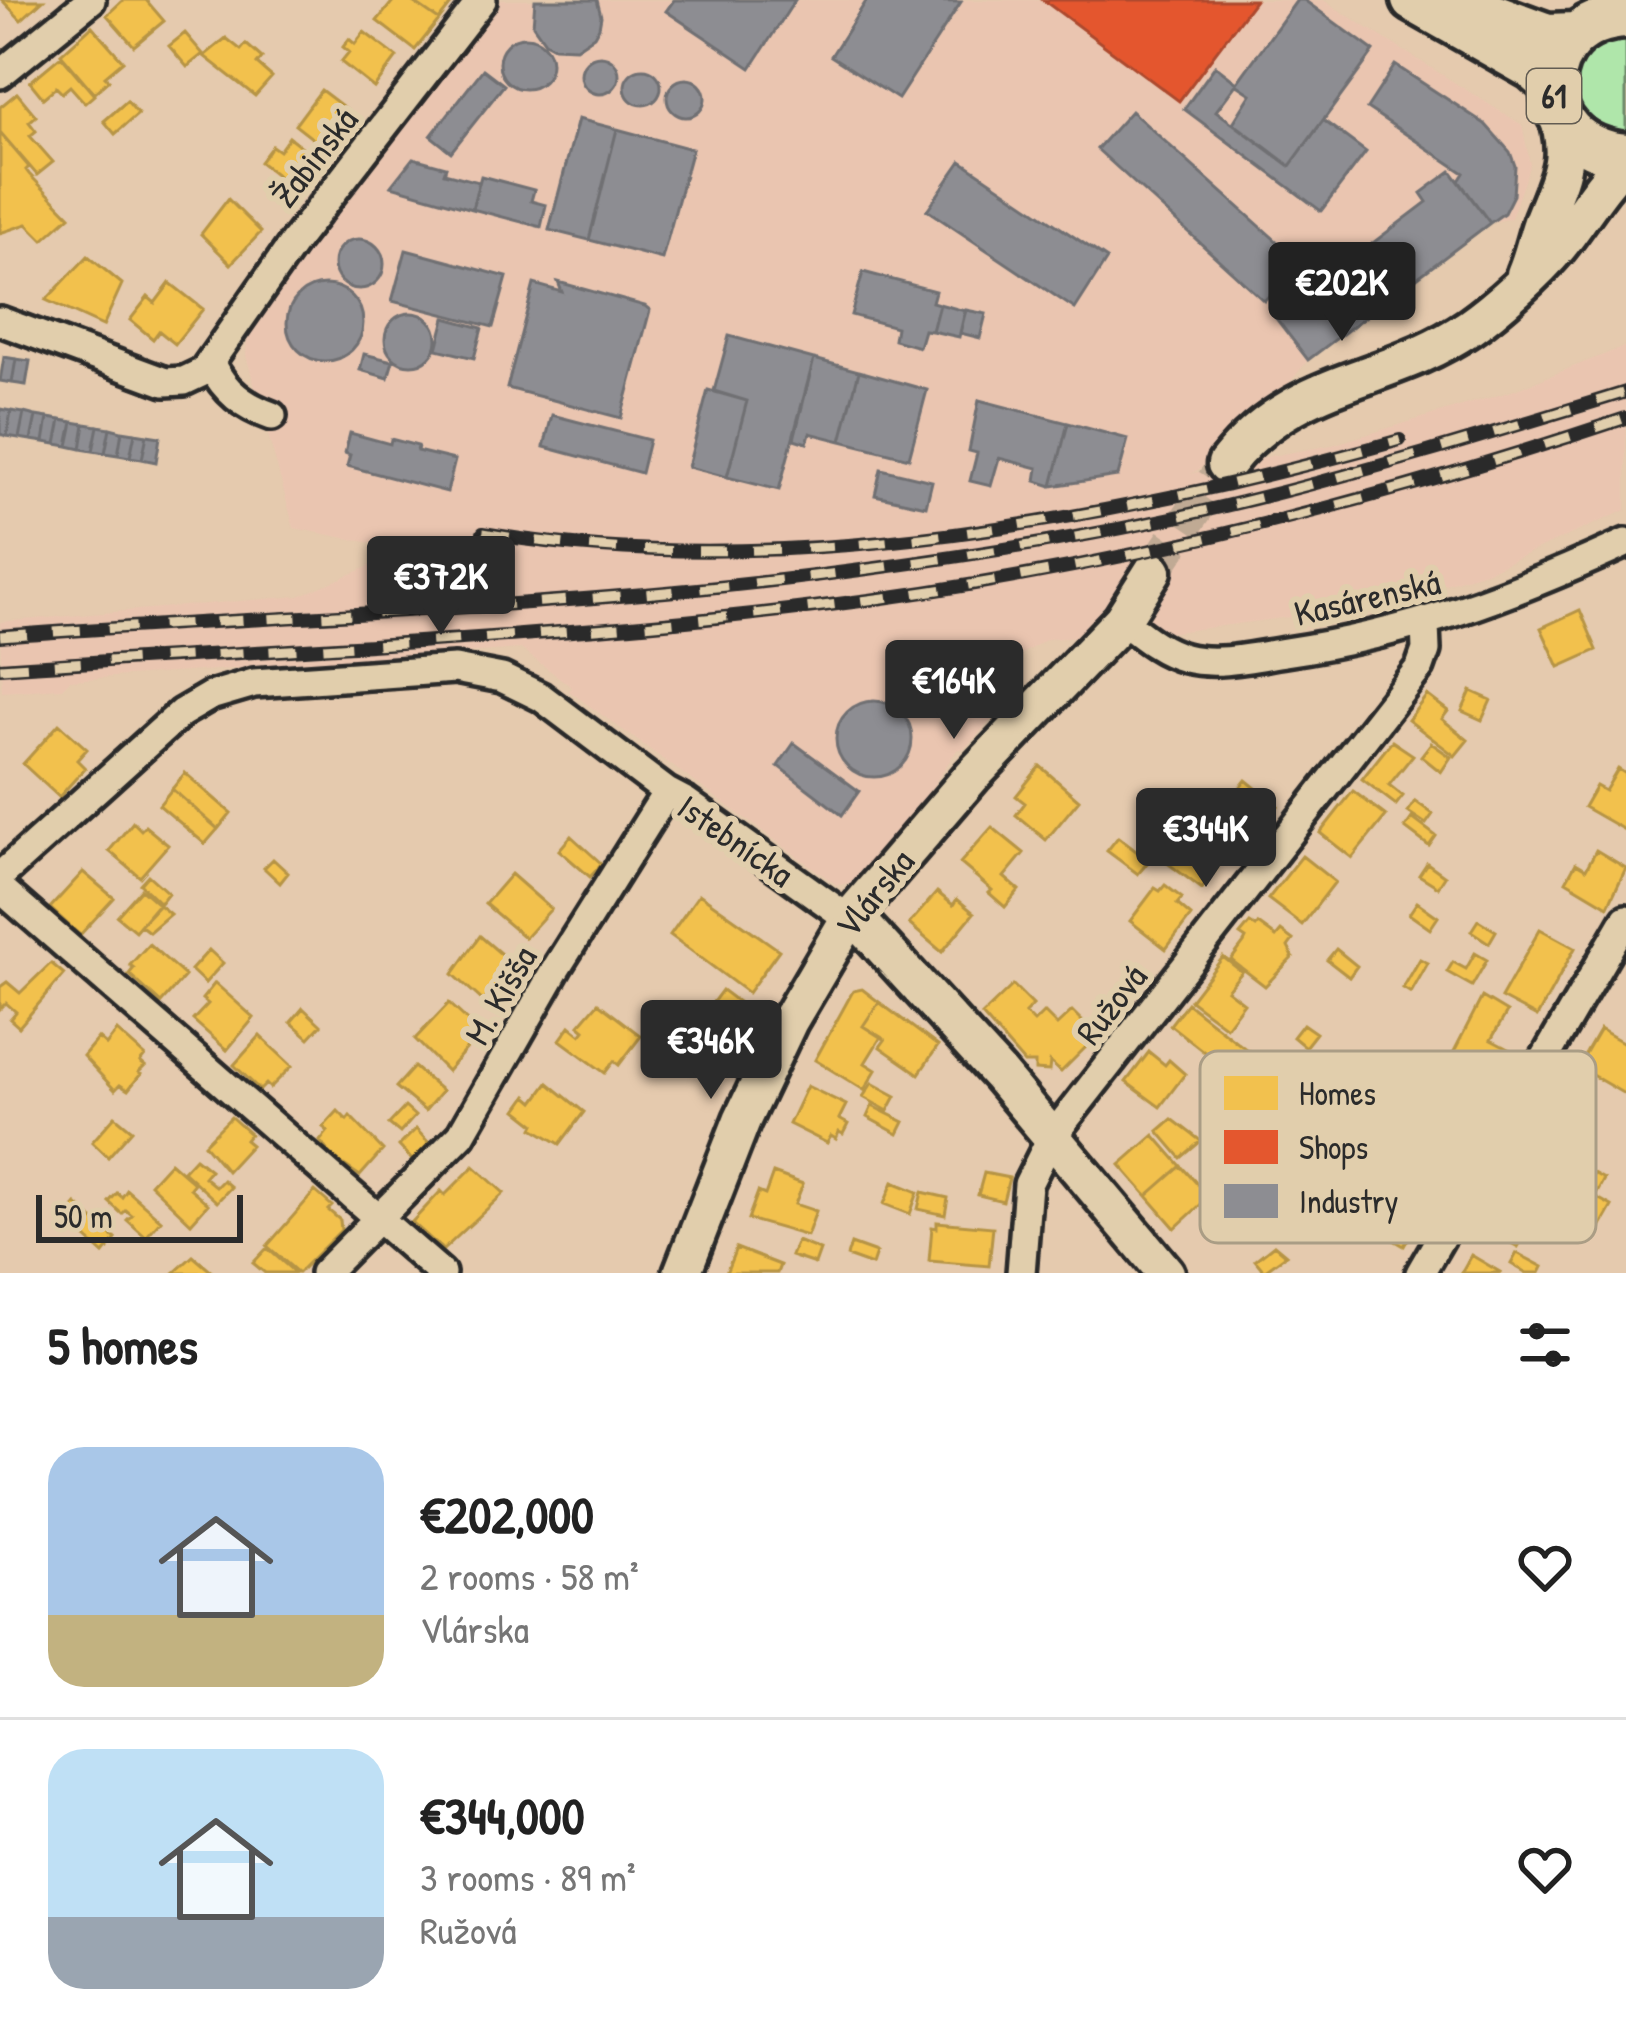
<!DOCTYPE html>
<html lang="en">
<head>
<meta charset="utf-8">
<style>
  body { margin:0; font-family:"Patrick Hand",sans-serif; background:#f2f2f2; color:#222; height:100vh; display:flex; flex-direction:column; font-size:45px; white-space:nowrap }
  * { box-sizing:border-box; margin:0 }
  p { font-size:39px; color:#767676 }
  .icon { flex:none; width:66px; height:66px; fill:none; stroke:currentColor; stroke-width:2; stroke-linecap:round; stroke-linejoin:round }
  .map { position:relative; height:1273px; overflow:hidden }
  .details { display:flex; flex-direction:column; background:#fff; flex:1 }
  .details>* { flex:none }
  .scale { position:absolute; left:36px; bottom:30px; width:207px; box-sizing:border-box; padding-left:12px; border:6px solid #2b2b2b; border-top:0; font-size:33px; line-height:42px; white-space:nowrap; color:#2b2b2b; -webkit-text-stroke:9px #e1ceac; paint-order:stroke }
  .price { position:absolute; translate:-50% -102px; padding:0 27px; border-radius:12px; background:#2b2b2b; color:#fff; font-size:39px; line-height:78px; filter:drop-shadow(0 3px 6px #0008) }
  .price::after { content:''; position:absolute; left:50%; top:72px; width:36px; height:27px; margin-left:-18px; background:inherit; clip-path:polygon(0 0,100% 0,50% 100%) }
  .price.active { background:#222; color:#fff }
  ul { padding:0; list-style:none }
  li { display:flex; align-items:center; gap:36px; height:300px; padding:0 48px }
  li+li { border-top:3px solid #e0e0e0 }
  li span { display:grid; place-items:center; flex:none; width:336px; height:240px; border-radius:36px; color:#555 }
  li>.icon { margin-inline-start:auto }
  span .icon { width:144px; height:144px; fill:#fffc; stroke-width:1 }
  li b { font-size:51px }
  h2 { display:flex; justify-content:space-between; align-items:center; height:144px; padding:0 48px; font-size:51px }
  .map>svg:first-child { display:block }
</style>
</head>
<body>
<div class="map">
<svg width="1626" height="1273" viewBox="0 0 1626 1273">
  <rect width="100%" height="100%" fill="#e5caae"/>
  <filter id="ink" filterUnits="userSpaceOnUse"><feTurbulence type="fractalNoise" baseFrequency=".00833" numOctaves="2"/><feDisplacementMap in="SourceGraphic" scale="24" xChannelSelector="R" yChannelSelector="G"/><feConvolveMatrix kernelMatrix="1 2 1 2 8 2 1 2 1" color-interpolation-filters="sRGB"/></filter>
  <g filter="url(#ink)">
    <path fill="#eac5b0" d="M501,0h822l199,125 8,39 -19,54 -21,5 -182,137 -21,26 -47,33 -39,49 -10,6 29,-9 112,-20 180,-54 114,-45v164l-140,62 -119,35 -192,25 -128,7 -35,21 -3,42 -44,46 -8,2 -65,96 -25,27 -12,6 1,3 -19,3 -268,-194 3,-4 -51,-38 -451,31 -8,8 -60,4 -2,-70 299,-26 109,-46 -114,-22 -48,-173 1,-16 11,-21z"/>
    <path fill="#afe6aa" stroke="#6d886a" stroke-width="3" d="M1626,39v94c-69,-7 -68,-91 0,-94z"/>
    <path fill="#f2c14e" stroke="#b69444" stroke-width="3" d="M2,0h41l-22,20z
      M123,0h23l18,21 -30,25 -27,-31z
      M394,0h16l29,20 -24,30 -38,-29z
      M410,0h40l3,2 -14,18z
      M92,26l31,35 -18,15 4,4 -15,13 -33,-39z
      M364,32l33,25 -23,31 -33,-26 8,-10 -6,-5 6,-8 6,5z
      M185,33l18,21 -16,13 -18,-21z
      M226,38l15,12 5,-6 16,14 -5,6 15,13 -17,19 -51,-40z
      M61,56l33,39 -9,8 -15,-17 -8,7 -6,-6 -13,11 -13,-16z
      M321,90l33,25 -27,35 -32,-25z
      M17,93l19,23 -7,6 7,9 -6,5 23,26 -16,13 -37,-43v-25z
      M127,101l11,13 -23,20 -11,-13z
      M0,133l29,34 -3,3 3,4 41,42 -27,24 -16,-16 -27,9z
      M289,137l31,24 -23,30 -37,-29 12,-16 7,5z
      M228,199l33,33 -30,32 -30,-30z
      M88,256l34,28 -19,42 -57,-26z
      M170,283l33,26 -28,35 -16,-13 -6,8 -23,-19 18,-23 7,6z
      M1580,610l17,40 -38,17 -18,-39z
      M1471,691l20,9 -9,20 -20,-9z
      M1427,695l21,16 -6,8 26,21 -13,16 -47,-36z
      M59,724l28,25 -10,11 8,8 -26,29 -36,-33z
      M1392,741l21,14 -24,30 14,11 -7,9 -34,-26z
      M1431,743l20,14 -10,15 -20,-16z
      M1040,766l39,34 -33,40 -30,-25 9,-12 -9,-7z
      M1618,769l8,5v57l-42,-24 12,-21 9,5z
      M185,773l46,40 -13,16 -46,-40z
      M1246,780l32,26 -26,33 -33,-25z
      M172,789l46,40 -13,15 -46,-39z
      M1353,791l33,25 -34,42 -32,-25z
      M1415,801l18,13 -7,10 -18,-12z
      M1412,818l24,18 -7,10 -24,-18z
      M133,822l8,8 4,-4 23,19 -28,32 -31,-26z
      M992,827l32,26 -20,24 15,13 -14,17 -16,-14 3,-3 -32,-27z
      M1186,827l12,9 5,-6 14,10 -5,7 13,10 -23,32 -40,-30z
      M571,836l31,28 -12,13 -31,-27z
      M1118,837l31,24 -11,13 -31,-23z
      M1596,850l30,18 -18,38 -42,-25 10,-18 10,6z
      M1302,856l33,26 -33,43 -34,-26z
      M273,859l15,14 -8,10 -16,-15z
      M1427,863l18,13 -7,11 -19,-12z
      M83,872l31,26 -34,37 -30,-27z
      M511,874l40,35 -26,29 -40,-34z
      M148,875l20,18 -8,10 -20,-19z
      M1165,885l17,13 -5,6 14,12 -25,33 -36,-28 25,-33 5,3z
      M141,889l17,15 -23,27 -18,-15z
      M937,892l16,13 4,-6 17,14 -32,39 -33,-28z
      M699,894l80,56 -31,43 -78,-58z
      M1417,902l21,15 -8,12 -21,-15z
      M159,905l11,9 -21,18 -9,-7z
      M1478,920l18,11 -7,12 -18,-12z
      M1250,923l6,4 2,-3 18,13 5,-6 12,9 -5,7 5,10 -28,29 -34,-26 13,-17 2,-4 -6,-4z
      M1540,929l35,19 -38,69 -36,-19z
      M480,936l35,30 -11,12 3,4 -24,19 -30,-27z
      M149,944l36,32 -24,27 -32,-29 5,-6 -4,-3z
      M1336,949l21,17 -8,11 -22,-17z
      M209,950l14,13 -18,20 -14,-13z
      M1475,953l12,7 -15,26 -25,-14 6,-10 13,7z
      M1223,957l19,15 -15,18 17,13 -18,24 -36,-27z
      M1420,959l8,4 -17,30 -8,-5z
      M51,963l13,11 -45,53 -9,-8 6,-7 -10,-9 -6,6v-22l7,-5 13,11z
      M215,983l39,35 -27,32 -34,-30 15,-16 -6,-5z
      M1013,985l20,20 -8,8 9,9 10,-10 13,13 15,-14 25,25 -36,36 -11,-10 -1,9 -14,-1v-7h-11l-42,-48z
      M862,989l17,13 -16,24 18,11 -16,26 11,7 -12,20 -49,-30 38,-69z
      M722,990l24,18 -19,24 -23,-18z
      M1482,997l25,15 -16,28 21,11 -24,42 -43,-24z
      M879,1002l59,44 -19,28 -39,-27 5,-7 -22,-14z
      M449,1003l29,27 -6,7 3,2 -28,32 -32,-32z
      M598,1003l43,33 -22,29 -5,-4 -9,12 -45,-33 10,-14 11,9 4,-5 -6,-5z
      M1187,1003l60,47 -13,16 -7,-5 -5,5 -52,-41z
      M303,1008l18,17 -12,13 -18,-16z
      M1303,1024l13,9 -11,14 -12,-10z
      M1600,1029l26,15v51l-48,-28z
      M117,1031l28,25 -5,6 5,4 -6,6 2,2 -13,16 -8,-5 -5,5 -32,-34 15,-18 8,7z
      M260,1036l32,30 -22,22 -4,-4 -6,6 -26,-25z
      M1149,1052l16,13 4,-5 16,14 -25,33 -34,-25z
      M414,1067l28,24 -17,20 -29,-24z
      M548,1083l36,29 -24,32 -27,-16 2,-4 -18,-14 10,-14 7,6z
      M872,1083l24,13 -8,15 -25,-14z
      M807,1086l39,19 -7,14 9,5 -5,10 -4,-2 -3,7 -5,-3 -4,7 -38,-19z
      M872,1106l32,16 -6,12 -31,-17z
      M405,1107l10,9 -15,17 -11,-9z
      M338,1111l9,9 3,-4 33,34 -23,26 -28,-19 -12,-16 8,-10 -5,-4z
      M1553,1111l30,17 -14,26 12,7 -2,4 25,14 -8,15 -69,-38z
      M115,1116l17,14 -24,27 -16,-15z
      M231,1117l19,17 -5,6 6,5 -24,26 -23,-27z
      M1172,1119l29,22 -20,17 -23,-27z
      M1428,1122l15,9 4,-8 21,11 -64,112 -36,-21z
      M416,1129l14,15 -17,17 -14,-15z
      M1154,1135l27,31 -34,30 -27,-31z
      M195,1158l15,12 -6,7 12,10 7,-7 8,7 -14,15 -34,-31z
      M170,1162l24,21 -4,5 18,16 -17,19 -41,-39z
      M474,1166l30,27 -61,57 -31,-28 29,-31 4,4z
      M1181,1166l28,31 -34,31 -28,-32z
      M1551,1172l61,34 -12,21 -59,-39z
      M773,1173l30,11 -8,20 21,7 -9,25 -59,-17 10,-27 7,3z
      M984,1173l25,5 -6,23 -25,-6z
      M893,1182l25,10 -8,22 -26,-10z
      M127,1190l34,30 -15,17 -19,-17 5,-5 -6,-5 -4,4 -13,-12 8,-9 5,4z
      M315,1191l17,15 -4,4 12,10 1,10 -43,43 -31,-27z
      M922,1192l26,6 -3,17 -27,-6z
      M1505,1195l16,8 3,-5 12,7 -3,6 4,2 -19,34 -32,-18z
      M76,1204l40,35 -12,15 -40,-36z
      M937,1222l56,5 -4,39 -60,-5 3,-34 5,1z
      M797,1241l23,9 -5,14 -24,-8z
      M851,1244l25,9 -4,12 -25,-9z
      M1274,1245l12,10 -22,16 -9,-11z
      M267,1248l28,25h-30l-12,-10z
      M736,1248l44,17 -3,8h-51z
      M1517,1253l26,14 -3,6h-13l-16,-9z
      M1471,1255l29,17 -1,1h-38z
      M193,1256l20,17h-39z"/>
    <path fill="#e4572e" stroke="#ac4a2d" stroke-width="3" d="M1043,0h212l-76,101z"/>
    <path fill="#8d8d92" stroke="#707073" stroke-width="3" d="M535,0h62l4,16 -2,11 -5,9 -18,12 -22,-1 -9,-5 -12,-17z
      M674,0h121l-44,68 -85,-57z
      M867,0l94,2 -63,97 -67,-43z
      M1297,0h7l70,51 -84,115 -57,-43 18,-29 -15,-10z
      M499 63a26 26 0 1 1 52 0a26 26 0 1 1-52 0Z
      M581 75a19 19 0 1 1 38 0a19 19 0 1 1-38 0Z
      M1395,65l90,59 25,28 5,14 -2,29 -9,18 -14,10 -31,-42 5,-8 -97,-65z
      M1215,66l22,17 -21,28 74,55 33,-46 43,32 -45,59 -137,-102z
      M625 87a18 18 0 1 1 36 0a18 18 0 1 1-36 0Z
      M483,69l21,16 -53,67 -20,-16z
      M667 98a19 19 0 1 1 38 0a19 19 0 1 1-38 0Z
      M1131,111l169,151 -36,39 -167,-152z
      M578,119l39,10 -28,111 -40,-10z
      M617,129l75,20 -30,110 -73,-19z
      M413,158l33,9 -2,6 35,9 -7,27 -81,-23z
      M961,161l146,98 -32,50 -148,-99z
      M1451,171l39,52 -182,137 -33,-43 152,-115 -6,-9z
      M481,176l53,14 -3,11 15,4 -5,22 -69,-18z
      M334 264a25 25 0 1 1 50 0a25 25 0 1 1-50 0Z
      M406,250l101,27 -14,50 -101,-26z
      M863,272l72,19 -3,11 7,2 -7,27 -8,-1 -5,17 -25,-7 2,-13 -45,-12z
      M558,282l87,24 5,4 -29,108 -114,-30 27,-104 28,8z
      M287 323a38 38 0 1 1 76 0a38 38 0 1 1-76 0Z
      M939,304l26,7 -6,26 -27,-6z
      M966,310l20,4 -6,24 -20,-5z
      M385 339a26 26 0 1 1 52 0a26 26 0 1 1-52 0Z
      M445,318l37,10 -8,30 -37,-9z
      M729,336l85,23 -35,131 -52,-13 20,-76 -33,-10z
      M364,354l29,7 -5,17 -28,-8z
      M4,357l12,2 -4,24 -12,-2z
      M16,359l14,2 -4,24 -14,-2z
      M814,359l45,12 -18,70 -31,-8 -3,10 -13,-4z
      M859,371l68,19 -18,68 -68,-17z
      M708,390l39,11 -20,76 -39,-10z
      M979,400l89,23 -16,63 -16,-5 2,-13 -39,-10 -8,28 -21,-5 7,-28 -8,-2z
      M0,409l11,2 -4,25 -7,-2z
      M11,411l13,2 -5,25 -12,-2z
      M24,413l12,3 -5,24 -12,-2z
      M552,415l97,25 -8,33 -97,-26z
      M36,416l12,2 -4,24 -13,-2z
      M48,418l13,2 -5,24 -12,-2z
      M61,420l12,2 -5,24 -12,-2z
      M73,422l12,2 -4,25 -13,-3z
      M1068,423l60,16 -10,37 -66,10z
      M85,424l13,2 -5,25 -12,-2z
      M98,426l12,2 -5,25 -12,-2z
      M110,428l12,3 -4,24 -13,-2z
      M122,431l13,2 -5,24 -12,-2z
      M135,433l12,2 -5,24 -12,-2z
      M350,433l40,11 1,-5 27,7 -1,5 38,9 -8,32 -100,-26 3,-11 -5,-2z
      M147,435l13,2 -4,25 -14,-3z
      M881,469l51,12 -6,25 -51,-11z
      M836 739a38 38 0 1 1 76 0a38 38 0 1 1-76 0Z
      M794,743l65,48 -17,24 -64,-49z"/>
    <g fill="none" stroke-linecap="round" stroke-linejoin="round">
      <path stroke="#c0aa94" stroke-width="36" stroke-dasharray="36 18" stroke-linecap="butt" d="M1153,571l73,-107"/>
      <g stroke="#2b2b2b" stroke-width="36">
        <path id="street" d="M0,74l91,-74
          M0,321l165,61 19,-1 19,-9 91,-130 188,-242
          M211,364c14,28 33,42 61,52
          M1122,620c19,15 39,32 63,38 32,8 68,-1 100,-6 128,-19 225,-56 341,-109
          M0,876l181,-163 29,-17 44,-13 201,-14 47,9 39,19 126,95 19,10 163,117
          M0,888l441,385
          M324,1273l137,-138 96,-168 110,-175
          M1021,1273l7,-89 23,-46 369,-471 6,-17 -1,-25
          M1420,1273l206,-354"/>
      </g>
      <g stroke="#2b2b2b" stroke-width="45">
        <path id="secondary" d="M1525,274c8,-18 11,-37 18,-55 18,-46 29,-59 13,-110
          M1226,464c70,-89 160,-79 244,-137 26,-18 68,-56 88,-80 24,-29 40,-61 68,-86
          M849,919l18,11 132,144 167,199
          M682,1273l60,-153 47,-99 60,-102 123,-143 150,-156 31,-49"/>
      </g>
      <g stroke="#2b2b2b" stroke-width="51">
        <path id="primary" d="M1413,0l120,68 19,17
          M1469,6l78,29 29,-1
          M1626,17c-95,4 -101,129 0,138"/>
      </g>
      <use href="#street" stroke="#e1ceac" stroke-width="27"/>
      <use href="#secondary" stroke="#e1ceac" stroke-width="36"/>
      <use href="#primary" stroke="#e1ceac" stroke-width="42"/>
      <g stroke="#2b2b2b" stroke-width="14">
        <path id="rail" d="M483,533c294,50 632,-13 917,-93
          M0,636c271,-21 544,-26 814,-60 137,-17 276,-38 411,-70 135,-32 268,-73 401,-114
          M0,668c271,-19 544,-28 814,-61 278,-33 547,-100 812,-189"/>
      </g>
      <use href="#rail" stroke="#e1ceac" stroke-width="9" stroke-dasharray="27" stroke-linecap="butt"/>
    </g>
  </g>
  <g text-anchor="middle" stroke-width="12" stroke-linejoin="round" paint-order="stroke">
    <rect fill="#e1ceac" stroke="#625c52" stroke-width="3" x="1527" y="69" width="54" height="54" rx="9"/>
    <g font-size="33" font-weight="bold" fill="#2b2b2b">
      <text x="1554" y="108">61</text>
    </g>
    <g font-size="36" fill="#2b2b2b" stroke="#e1ceac">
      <text transform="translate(314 157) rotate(-52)" y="13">Žabinská</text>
      <text transform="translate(1367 597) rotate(-13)" y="13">Kasárenská</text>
      <text transform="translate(736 840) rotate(35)" y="13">Istebnícka</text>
      <text transform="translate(874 893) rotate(-51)" y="13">Vlárska</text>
      <text transform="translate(500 995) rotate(-60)" y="13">M. Kišša</text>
      <text transform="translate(1111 1004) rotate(-52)" y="13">Ružová</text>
    </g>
  </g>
  <rect x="1200" y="1051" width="396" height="192" rx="18" fill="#e1ceac" stroke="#aa9d85" stroke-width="3"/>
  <rect x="1224" y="1076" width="54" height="34" fill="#f2c14e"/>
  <rect x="1224" y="1130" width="54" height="34" fill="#e4572e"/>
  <rect x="1224" y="1184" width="54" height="34" fill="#8d8d92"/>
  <g font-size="33" fill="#2b2b2b">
    <text x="1299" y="1105">Homes</text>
    <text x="1299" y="1159">Shops</text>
    <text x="1299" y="1213">Industry</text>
  </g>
</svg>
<div class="scale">50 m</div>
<b class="price active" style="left:1342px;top:344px">€202K</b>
<b class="price" style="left:441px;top:638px">€372K</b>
<b class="price" style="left:954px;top:742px">€164K</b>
<b class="price" style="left:1206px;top:890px">€344K</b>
<b class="price" style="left:711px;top:1102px">€346K</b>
</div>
<section class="details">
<h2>5 homes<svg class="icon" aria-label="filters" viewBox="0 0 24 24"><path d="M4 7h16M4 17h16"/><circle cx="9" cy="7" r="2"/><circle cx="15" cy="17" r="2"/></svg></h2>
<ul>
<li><span style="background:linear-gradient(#a9c7e8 70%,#c2b280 0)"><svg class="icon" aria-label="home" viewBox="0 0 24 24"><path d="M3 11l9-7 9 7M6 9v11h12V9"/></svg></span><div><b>€202,000</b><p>2 rooms · 58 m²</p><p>Vlárska</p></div><svg class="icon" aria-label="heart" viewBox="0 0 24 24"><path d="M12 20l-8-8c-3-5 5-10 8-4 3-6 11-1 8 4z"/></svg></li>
<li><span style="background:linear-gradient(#bfe0f5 70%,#9aa5b1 0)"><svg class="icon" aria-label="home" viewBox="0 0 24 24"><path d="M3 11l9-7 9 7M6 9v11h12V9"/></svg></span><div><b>€344,000</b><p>3 rooms · 89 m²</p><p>Ružová</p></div><svg class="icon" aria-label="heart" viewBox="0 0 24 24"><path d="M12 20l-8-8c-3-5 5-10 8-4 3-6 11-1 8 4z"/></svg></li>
</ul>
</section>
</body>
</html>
